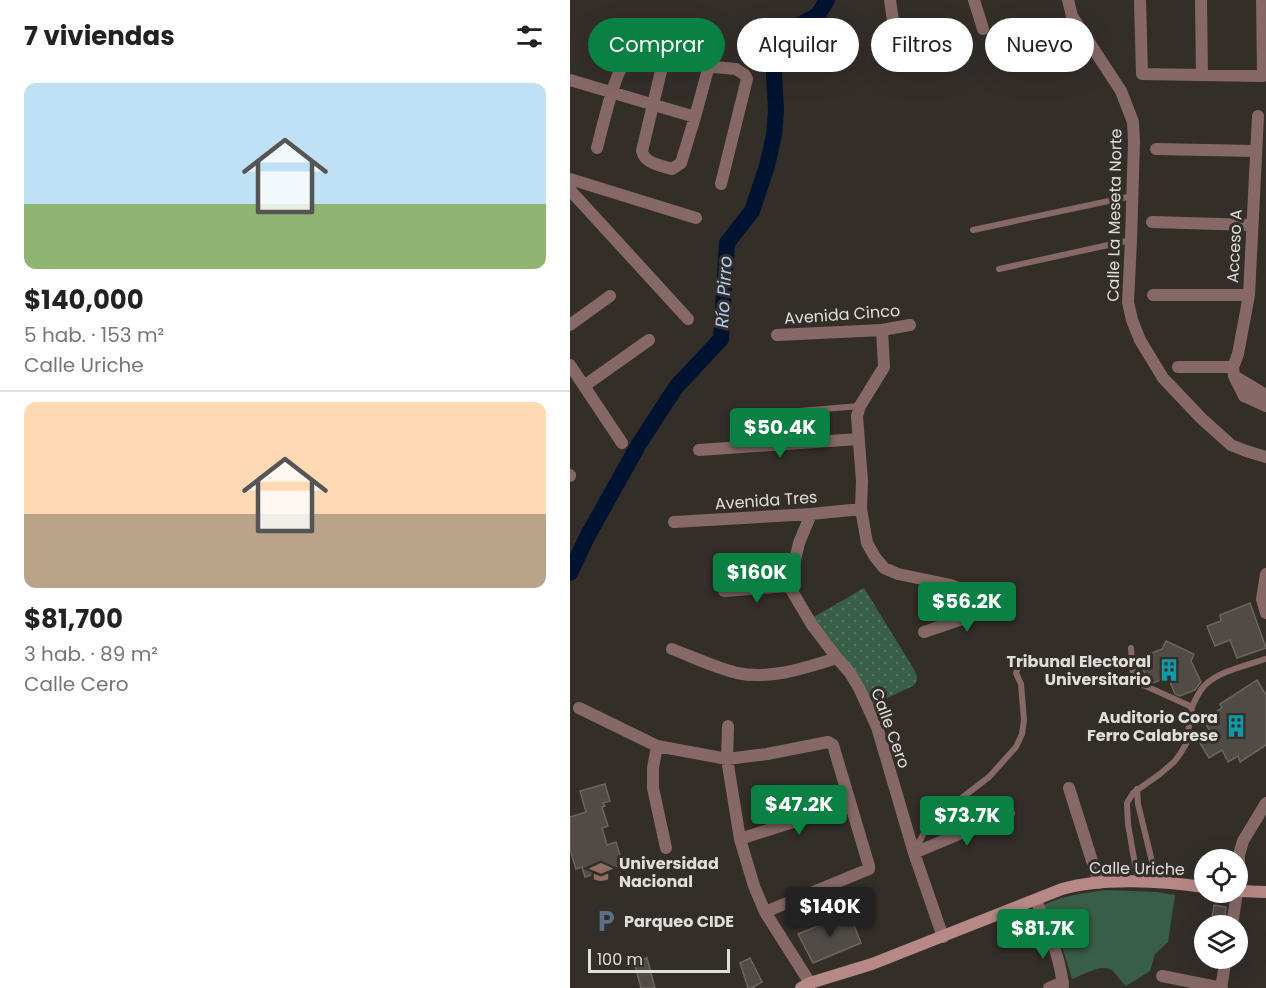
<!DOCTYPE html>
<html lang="es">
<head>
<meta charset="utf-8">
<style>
  body { margin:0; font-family:Poppins,sans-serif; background:#f6f6f6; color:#222; height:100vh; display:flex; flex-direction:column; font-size:22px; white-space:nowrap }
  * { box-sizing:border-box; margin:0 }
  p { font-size:20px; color:#767676 }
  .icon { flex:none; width:33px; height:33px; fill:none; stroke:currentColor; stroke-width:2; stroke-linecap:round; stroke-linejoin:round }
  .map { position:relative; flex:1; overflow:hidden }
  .drawer { display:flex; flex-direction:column; background:#fff; width:570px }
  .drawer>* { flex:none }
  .hud { position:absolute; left:18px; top:18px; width:570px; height:54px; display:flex; gap:12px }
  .buttons { position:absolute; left:624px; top:849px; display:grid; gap:12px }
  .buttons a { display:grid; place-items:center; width:54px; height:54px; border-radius:50%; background:#fff; box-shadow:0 6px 24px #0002; font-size:30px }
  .scale { position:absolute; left:18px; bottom:15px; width:142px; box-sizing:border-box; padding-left:6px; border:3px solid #e1ddda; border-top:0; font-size:16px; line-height:21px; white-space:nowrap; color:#e1ddda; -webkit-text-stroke:4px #342e29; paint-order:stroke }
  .price { position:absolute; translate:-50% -51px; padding:0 14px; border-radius:6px; background:#0b8043; color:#fff; font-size:20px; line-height:39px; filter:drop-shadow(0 2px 3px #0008) }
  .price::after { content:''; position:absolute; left:50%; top:36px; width:18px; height:14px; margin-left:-9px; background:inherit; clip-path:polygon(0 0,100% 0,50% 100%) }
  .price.on { background:#222; color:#fff }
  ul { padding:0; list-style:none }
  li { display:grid; align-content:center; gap:12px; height:318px; padding:0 24px }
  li+li { border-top:2px solid #e0e0e0 }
  li span { display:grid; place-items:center; height:186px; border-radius:12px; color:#555 }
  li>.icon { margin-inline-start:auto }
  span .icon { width:108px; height:108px; fill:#fffc; stroke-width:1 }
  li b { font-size:26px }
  h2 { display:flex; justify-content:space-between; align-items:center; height:72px; padding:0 24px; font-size:26px }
  .pill { padding:0 21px; border-radius:27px; background:#fff; box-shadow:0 6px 24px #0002; font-size:21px; line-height:54px }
  .pill.on { background:#0b8043; color:#fff }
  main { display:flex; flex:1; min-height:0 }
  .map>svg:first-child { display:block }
</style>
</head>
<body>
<main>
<section class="drawer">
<h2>7 viviendas<svg class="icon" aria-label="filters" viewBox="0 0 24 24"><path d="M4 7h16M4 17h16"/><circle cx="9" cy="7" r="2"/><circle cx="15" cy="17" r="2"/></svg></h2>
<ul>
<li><span style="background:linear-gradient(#bfe0f5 65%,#8fb573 0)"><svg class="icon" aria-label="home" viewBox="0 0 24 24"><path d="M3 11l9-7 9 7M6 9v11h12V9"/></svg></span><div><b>$140,000</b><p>5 hab. · 153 m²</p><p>Calle Uriche</p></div></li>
<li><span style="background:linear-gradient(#ffd9b3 60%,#b9a48a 0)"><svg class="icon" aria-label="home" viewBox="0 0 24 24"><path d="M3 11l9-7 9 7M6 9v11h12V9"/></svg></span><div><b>$81,700</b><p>3 hab. · 89 m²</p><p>Calle Cero</p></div></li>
</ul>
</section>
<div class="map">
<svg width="696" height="988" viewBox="0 0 696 988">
  <defs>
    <pattern id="park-dots" width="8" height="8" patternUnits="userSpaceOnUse" patternTransform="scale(1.5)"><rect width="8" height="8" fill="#395e47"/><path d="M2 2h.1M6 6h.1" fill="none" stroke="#557561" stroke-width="1.8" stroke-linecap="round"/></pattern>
  </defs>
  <rect width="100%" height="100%" fill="#342e29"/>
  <path fill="#395e47" d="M537,890l49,2 19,3 -7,47 -13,12 -5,17 -24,15c-6,-5 -9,-11 -13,-15 -10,-9 -30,4 -41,8l-15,-49 -13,-25c20,-10 41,-12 63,-15z"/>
  <path fill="url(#park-dots)" d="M294,588l48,78c4,7 8,14 1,20l-39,18 -3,-1 -59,-85z"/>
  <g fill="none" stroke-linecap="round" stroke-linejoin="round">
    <path stroke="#001330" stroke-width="16" d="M0,573l17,-36 52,-93 37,-57 45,-48 6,-96 25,-32 15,-45 7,-31 2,-25 -2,-35 2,-24 8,-18 34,-18 9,-15"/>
  </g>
  <path fill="#514b45" stroke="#6b655f" stroke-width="1.5" d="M680,603l16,45 -29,10 -7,-18 -15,6 -8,-20 14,-5 -1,-6z
    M596,641l28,13 -3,7 10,21 -6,8 -15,6 -5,-2 -7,-17 -15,6 -5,-2 -10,-23 24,-9z
    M687,680l9,15v50l-26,17 -2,-6 -10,6 -6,-12 -13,8 -11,-18 12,-9 -7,-11 19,-12 -2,-4z
    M35,784l5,17 -7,2 2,3 -3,1 6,19 -6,2 5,17 9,-3 7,23 -38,12 -3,-10 -6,2 -6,-19v-33l16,-5 -6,-21z
    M644,905l12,2 -2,19h-13z
    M279,913l12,30 -48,20 -15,-29z
    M77,958l8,30h-14l-7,-26z
    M180,958l12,24 -10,6h-4l-8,-25z"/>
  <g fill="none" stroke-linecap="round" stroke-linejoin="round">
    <path stroke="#866967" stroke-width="6" d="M403,230l159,-34
      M429,269l132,-29
      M192,414l98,-8
      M561,648l2,28 6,7 53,24 -6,37 -6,10 -6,8 -14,12 -27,19 -6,10 1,21 10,58
      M622,707c3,-7 7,-15 12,-21 15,-15 41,-20 61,-27
      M567,789l1,15 19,78
      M345,850l11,-21 11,-12 52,-40 27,-30 6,-13 2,-14 -3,-36 -5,-11 5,-13"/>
    <path stroke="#866967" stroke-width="12" d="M320,0l4,28
      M404,0l9,29
      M498,0l4,16 49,75 12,31 1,20 -3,98 -3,62 4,18 8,20 23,38 38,40 30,27 15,6 20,6
      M570,0l2,74 121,2 -1,-76
      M631,0l1,75
      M0,80l125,37 12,-44 2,-5 5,-1 22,2 9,6 2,4 -26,105
      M27,148c4,-15 18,-77 28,-85 4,-3 12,-2 18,-2 9,1 15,1 18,10l-19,80c3,13 18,14 30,18l9,-6 14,-46
      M586,149l99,2
      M0,179l126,39
      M0,190l118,129
      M582,222l100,3
      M583,295h96
      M0,325l40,-29
      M312,330l2,37 -24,39 -3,10 5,65 -1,28 6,34 8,14 9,11 14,6 53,11 16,7 10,22
      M207,335l105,-5 28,-5
      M0,365l52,78
      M608,367h55
      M664,376l-1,-9 5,-13 11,-59 9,-179
      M14,386l65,-46
      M696,395l-32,-19 10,20 22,10
      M129,450l159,-11
      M0,475v1
      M241,514l-12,29 -10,43 23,39 25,33 13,15 9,15 18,39 37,126 29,84
      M104,522l137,-8 50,-5
      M696,574l-4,25 4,14
      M154,591l65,-5
      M354,632l53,-18 25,-6
      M102,649c21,8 44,19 65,24 34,7 68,-5 100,-15
      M9,708l78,38 70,13 40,-5 61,-12 5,3 36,121v3l-104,43
      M158,726l-1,33 13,80 14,47 11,26 45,71
      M87,746l-4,22v20l13,60
      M499,788l30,95
      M170,839l78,-25 33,-8
      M344,853l95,-40
      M668,891l1,-36 4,-14 23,-38
      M466,900c11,29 25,57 27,88
      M662,926l5,-34
      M592,976l60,12
      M479,988l14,-6
      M651,988l5,-30"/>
    <path stroke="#b78986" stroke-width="12" d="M668,891l28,1
      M231,988l9,-5 62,-19 190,-75c41,-12 100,-8 142,-2"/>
  </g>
  <defs>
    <g id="building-bare" transform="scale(1.8)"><path d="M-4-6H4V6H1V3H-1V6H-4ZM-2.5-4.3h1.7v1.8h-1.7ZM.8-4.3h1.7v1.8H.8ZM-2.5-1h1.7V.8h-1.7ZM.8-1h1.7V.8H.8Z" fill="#0f9aa8" stroke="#342e29" stroke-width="2.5" paint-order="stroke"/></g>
    <g id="university-bare" transform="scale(1.8)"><path d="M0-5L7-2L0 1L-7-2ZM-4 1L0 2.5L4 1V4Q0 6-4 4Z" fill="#8d6e63" stroke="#342e29" stroke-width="2.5" paint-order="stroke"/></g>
    <g id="parking-bare" transform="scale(1.8)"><path d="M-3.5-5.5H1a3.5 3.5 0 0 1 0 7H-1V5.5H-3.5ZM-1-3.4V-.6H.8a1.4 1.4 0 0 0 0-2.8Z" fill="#5c6f8a" stroke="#342e29" stroke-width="2.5" paint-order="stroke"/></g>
  </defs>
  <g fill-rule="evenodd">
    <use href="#building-bare" x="599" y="670"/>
    <use href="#building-bare" x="666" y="726"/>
    <use href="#university-bare" x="31" y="872"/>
    <use href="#parking-bare" x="36" y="921"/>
  </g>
  <g text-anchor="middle" stroke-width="6" stroke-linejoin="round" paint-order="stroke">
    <g font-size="16" fill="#e1ddda" stroke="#342e29">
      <text transform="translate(544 215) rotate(-89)" y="6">Calle La Meseta Norte</text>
      <text transform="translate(664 246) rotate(-87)" y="6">Acceso A</text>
      <text transform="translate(272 314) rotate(-4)" y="6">Avenida Cinco</text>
      <text transform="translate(196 500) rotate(-4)" y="6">Avenida Tres</text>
      <text transform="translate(321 728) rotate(70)" y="6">Calle Cero</text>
      <text transform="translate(567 868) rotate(1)" y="6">Calle Uriche</text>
    </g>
    <g font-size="16" font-weight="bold" fill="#e1ddda" stroke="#342e29" text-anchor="end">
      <text x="581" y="667">Tribunal Electoral<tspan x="581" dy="18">Universitario</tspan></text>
      <text x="648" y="723">Auditorio Cora<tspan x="648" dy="18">Ferro Calabrese</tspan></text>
      <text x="49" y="869" text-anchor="start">Universidad<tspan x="49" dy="18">Nacional</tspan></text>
      <text x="54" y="927" text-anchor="start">Parqueo CIDE</text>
    </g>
    <g font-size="18" font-style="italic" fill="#aecff8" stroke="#342e29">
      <text transform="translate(154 292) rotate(-87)" y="6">Río Pirro</text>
    </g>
  </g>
</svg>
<div class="buttons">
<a><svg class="icon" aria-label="locate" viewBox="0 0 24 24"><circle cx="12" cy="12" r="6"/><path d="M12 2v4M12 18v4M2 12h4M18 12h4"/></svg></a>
<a><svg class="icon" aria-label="layers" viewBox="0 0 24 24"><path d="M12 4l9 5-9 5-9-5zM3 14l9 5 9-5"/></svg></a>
</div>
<div class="scale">100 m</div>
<b class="price" style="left:210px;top:459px">$50.4K</b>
<b class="price" style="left:187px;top:604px">$160K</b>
<b class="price" style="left:397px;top:633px">$56.2K</b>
<b class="price" style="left:229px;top:836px">$47.2K</b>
<b class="price" style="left:397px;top:847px">$73.7K</b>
<b class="price on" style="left:260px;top:938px">$140K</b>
<b class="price" style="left:473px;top:960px">$81.7K</b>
<div class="hud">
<a class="pill on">Comprar</a>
<a class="pill">Alquilar</a>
<a class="pill">Filtros</a>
<a class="pill">Nuevo</a>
</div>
</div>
</main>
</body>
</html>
